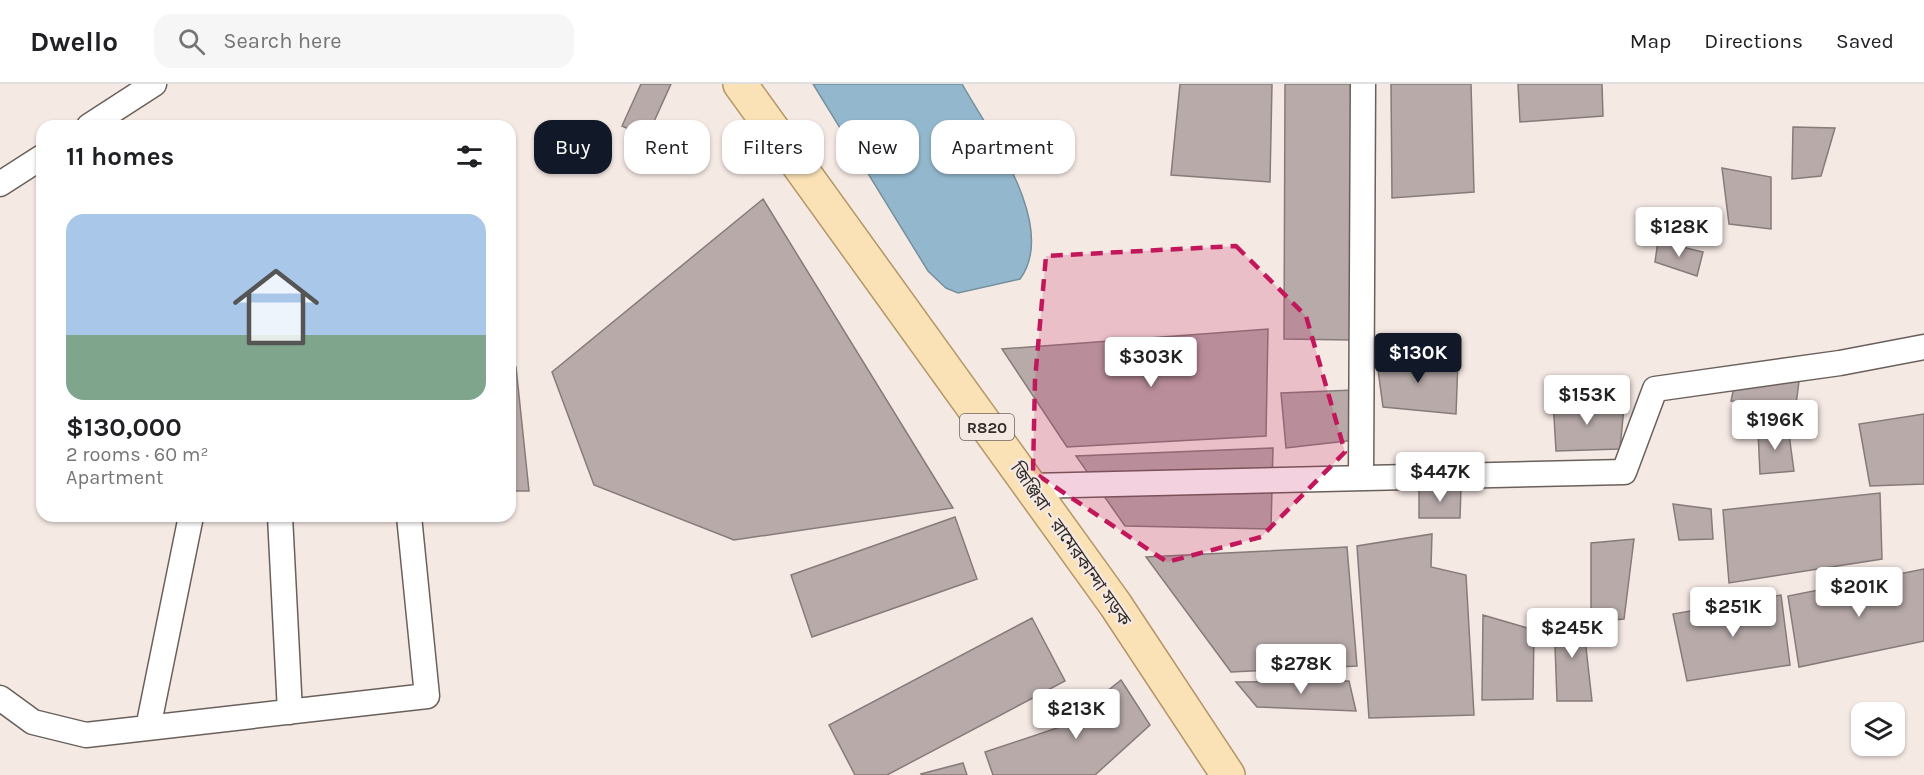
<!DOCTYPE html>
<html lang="en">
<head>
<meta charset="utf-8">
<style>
  body { margin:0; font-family:Karla,"Noto Sans Bengali",sans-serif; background:#f6f6f6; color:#202124; height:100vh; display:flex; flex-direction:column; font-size:22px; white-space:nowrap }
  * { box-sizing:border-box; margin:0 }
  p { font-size:20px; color:#757577 }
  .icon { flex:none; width:33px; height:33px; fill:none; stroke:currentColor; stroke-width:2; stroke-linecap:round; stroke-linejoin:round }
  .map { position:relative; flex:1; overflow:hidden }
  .drawer { position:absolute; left:36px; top:36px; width:480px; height:402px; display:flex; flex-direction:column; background:#fff; border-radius:18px; box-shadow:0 2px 4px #0004 }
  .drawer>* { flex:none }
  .banner { position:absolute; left:534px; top:36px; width:570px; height:54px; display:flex; gap:12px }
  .controls { position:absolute; left:1851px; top:618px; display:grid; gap:12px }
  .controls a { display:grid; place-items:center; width:54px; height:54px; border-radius:12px; background:#fff; box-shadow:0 2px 4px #0004; font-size:30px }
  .price { position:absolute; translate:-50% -51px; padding:0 14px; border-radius:6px; background:#fff; color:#222; font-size:20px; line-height:39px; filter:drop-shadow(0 2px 3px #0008) }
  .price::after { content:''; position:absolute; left:50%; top:36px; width:18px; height:14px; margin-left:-9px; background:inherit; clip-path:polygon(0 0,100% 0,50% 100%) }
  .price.current { background:#111827; color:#fff }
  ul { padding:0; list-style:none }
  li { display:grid; align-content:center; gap:12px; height:318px; padding:0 30px }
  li+li { border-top:2px solid #e0e0e0 }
  li span { display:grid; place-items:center; height:186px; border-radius:18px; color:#555 }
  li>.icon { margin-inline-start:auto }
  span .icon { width:108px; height:108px; fill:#fffc; stroke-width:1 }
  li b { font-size:26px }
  h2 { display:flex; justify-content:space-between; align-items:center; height:72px; padding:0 30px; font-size:26px }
  .chip { padding:0 21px; border-radius:18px; background:#fff; box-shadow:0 2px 4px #0004; font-size:21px; line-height:54px }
  .chip.current { background:#111827; color:#fff }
  header { display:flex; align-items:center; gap:36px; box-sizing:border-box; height:84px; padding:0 30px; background:#fff; border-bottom:2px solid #e0e0e0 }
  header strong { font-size:28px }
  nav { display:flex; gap:33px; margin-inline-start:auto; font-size:21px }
  .search { width:420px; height:54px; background:#f6f6f6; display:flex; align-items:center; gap:15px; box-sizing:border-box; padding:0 21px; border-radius:18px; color:#757577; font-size:22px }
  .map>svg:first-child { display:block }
</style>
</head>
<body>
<header>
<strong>Dwello</strong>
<div class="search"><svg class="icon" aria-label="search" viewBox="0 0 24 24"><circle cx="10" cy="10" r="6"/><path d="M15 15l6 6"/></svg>Search here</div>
<nav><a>Map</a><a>Directions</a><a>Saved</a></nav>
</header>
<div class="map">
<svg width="1924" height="691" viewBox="0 0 1924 691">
  <rect width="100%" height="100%" fill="#f5e9e4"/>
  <path fill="#93b8cd" stroke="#768f9d" stroke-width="1.5" d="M813,0h149c27,48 97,142 58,195l-62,14 -12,-5 -18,-17z"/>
  <path fill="#b7aaa9" stroke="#877b7a" stroke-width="1.5" d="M641,0h30l-24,53 -25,-11z
    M1180,0h92l-2,98 -99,-7z
    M1285,0h68l-2,256 -67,-1z
    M1391,0h80l3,108 -82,6z
    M1518,0h84l1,32 -83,6z
    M1793,43l42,1 -14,48 -29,3z
    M1722,84l49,9v52l-42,-5z
    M763,115l190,309 -219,32 -140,-55 -42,-113z
    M1658,157l45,11 -6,24 -42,-14z
    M1268,245l-2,107 -199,11 -65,-98z
    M1376,271l82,6 -2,53 -73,-7z
    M510,283h6l13,124h-19z
    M1799,297l-3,24 -65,-4 4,-19z
    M1354,306l1,50 -69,8 -5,-55z
    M1553,316l71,7 -4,42 -64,2z
    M1924,330v70l-54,2 -11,-62z
    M1788,343l6,44 -34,3 -2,-42z
    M1273,364l-2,81 -146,-3 -49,-70z
    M1419,403l42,1 -1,30h-41z
    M1880,409l2,66 -153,24 -6,-73z
    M1673,420l38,5 2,30 -34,1z
    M955,433l22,62 -165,58 -21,-62z
    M1432,450l-1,33 35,8 8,140 -105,3 -12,-172z
    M1634,455l-10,80 -33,3v-79z
    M1347,463l10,119 -126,6 -85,-115z
    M1924,485v72l-125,26 -11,-71z
    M1781,511l9,70 -103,16 -14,-67z
    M1582,528l10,89h-35l-3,-83z
    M1483,531l51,15 -1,69 -51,1z
    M1032,534l33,63 -178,94h-32l-26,-50z
    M1121,596l29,45 -55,50h-102l-8,-23 78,-26z
    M1349,597l7,30 -99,-4 -21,-25z
    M963,679l4,12h-45l-1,-1z"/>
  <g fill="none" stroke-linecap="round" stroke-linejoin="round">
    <g stroke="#6a605b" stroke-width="27">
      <path id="minor" d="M89,42l65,-42
        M0,100l42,-27
        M1361,394l2,-394
        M1031,402l593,-14 31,-83 185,-26 84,-16
        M280,432l10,196
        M0,614l33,24 53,13 341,-39 -18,-180
        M148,644l43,-212"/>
    </g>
    <g stroke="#b29666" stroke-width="36">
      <path id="primary" d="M740,0l375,520 113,171"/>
    </g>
    <use href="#minor" stroke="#fff" stroke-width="24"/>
    <use href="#primary" stroke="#fae2b6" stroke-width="33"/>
  </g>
  <path fill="#c2185b" fill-opacity="0.2" stroke="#c2185b" stroke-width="4.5" stroke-dasharray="12 8" stroke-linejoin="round" d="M1236,162l70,70 39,136 -84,85 -94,25 -134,-90 2,-92 11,-124z"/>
  <g text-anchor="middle" stroke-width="4.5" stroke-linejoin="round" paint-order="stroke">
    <rect fill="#f5e9e4" stroke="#6d6663" stroke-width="1.5" x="960" y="330" width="54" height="26" rx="4.5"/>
    <g font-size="16" font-weight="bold" fill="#332e2c">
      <text x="987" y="349">R820</text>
    </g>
    <g font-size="18" fill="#332e2c" stroke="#f5e9e4">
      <text transform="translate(1071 460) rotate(55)" y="6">জিঞ্জিরা - রামেরকান্দা সড়ক</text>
    </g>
  </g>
</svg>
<div class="controls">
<a><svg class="icon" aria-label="layers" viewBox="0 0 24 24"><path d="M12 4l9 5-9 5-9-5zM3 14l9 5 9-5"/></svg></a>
</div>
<b class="price" style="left:1679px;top:174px">$128K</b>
<b class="price current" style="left:1418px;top:300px">$130K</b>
<b class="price" style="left:1151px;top:304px">$303K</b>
<b class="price" style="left:1587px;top:342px">$153K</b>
<b class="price" style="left:1775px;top:367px">$196K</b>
<b class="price" style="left:1440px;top:419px">$447K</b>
<b class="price" style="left:1859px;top:534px">$201K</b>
<b class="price" style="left:1733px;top:554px">$251K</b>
<b class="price" style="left:1572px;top:575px">$245K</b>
<b class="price" style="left:1301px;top:611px">$278K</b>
<b class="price" style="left:1076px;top:656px">$213K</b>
<div class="banner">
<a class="chip current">Buy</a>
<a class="chip">Rent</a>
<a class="chip">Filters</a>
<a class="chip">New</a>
<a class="chip">Apartment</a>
</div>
<section class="drawer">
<h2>11 homes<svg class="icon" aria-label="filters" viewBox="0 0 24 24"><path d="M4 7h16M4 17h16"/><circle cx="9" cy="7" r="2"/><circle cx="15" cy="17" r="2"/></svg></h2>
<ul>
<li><span style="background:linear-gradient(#a9c7e8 65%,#7fa58c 0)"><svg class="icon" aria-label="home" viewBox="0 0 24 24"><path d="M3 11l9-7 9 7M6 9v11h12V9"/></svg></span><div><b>$130,000</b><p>2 rooms · 60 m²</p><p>Apartment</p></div></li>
</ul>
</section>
</div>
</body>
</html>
